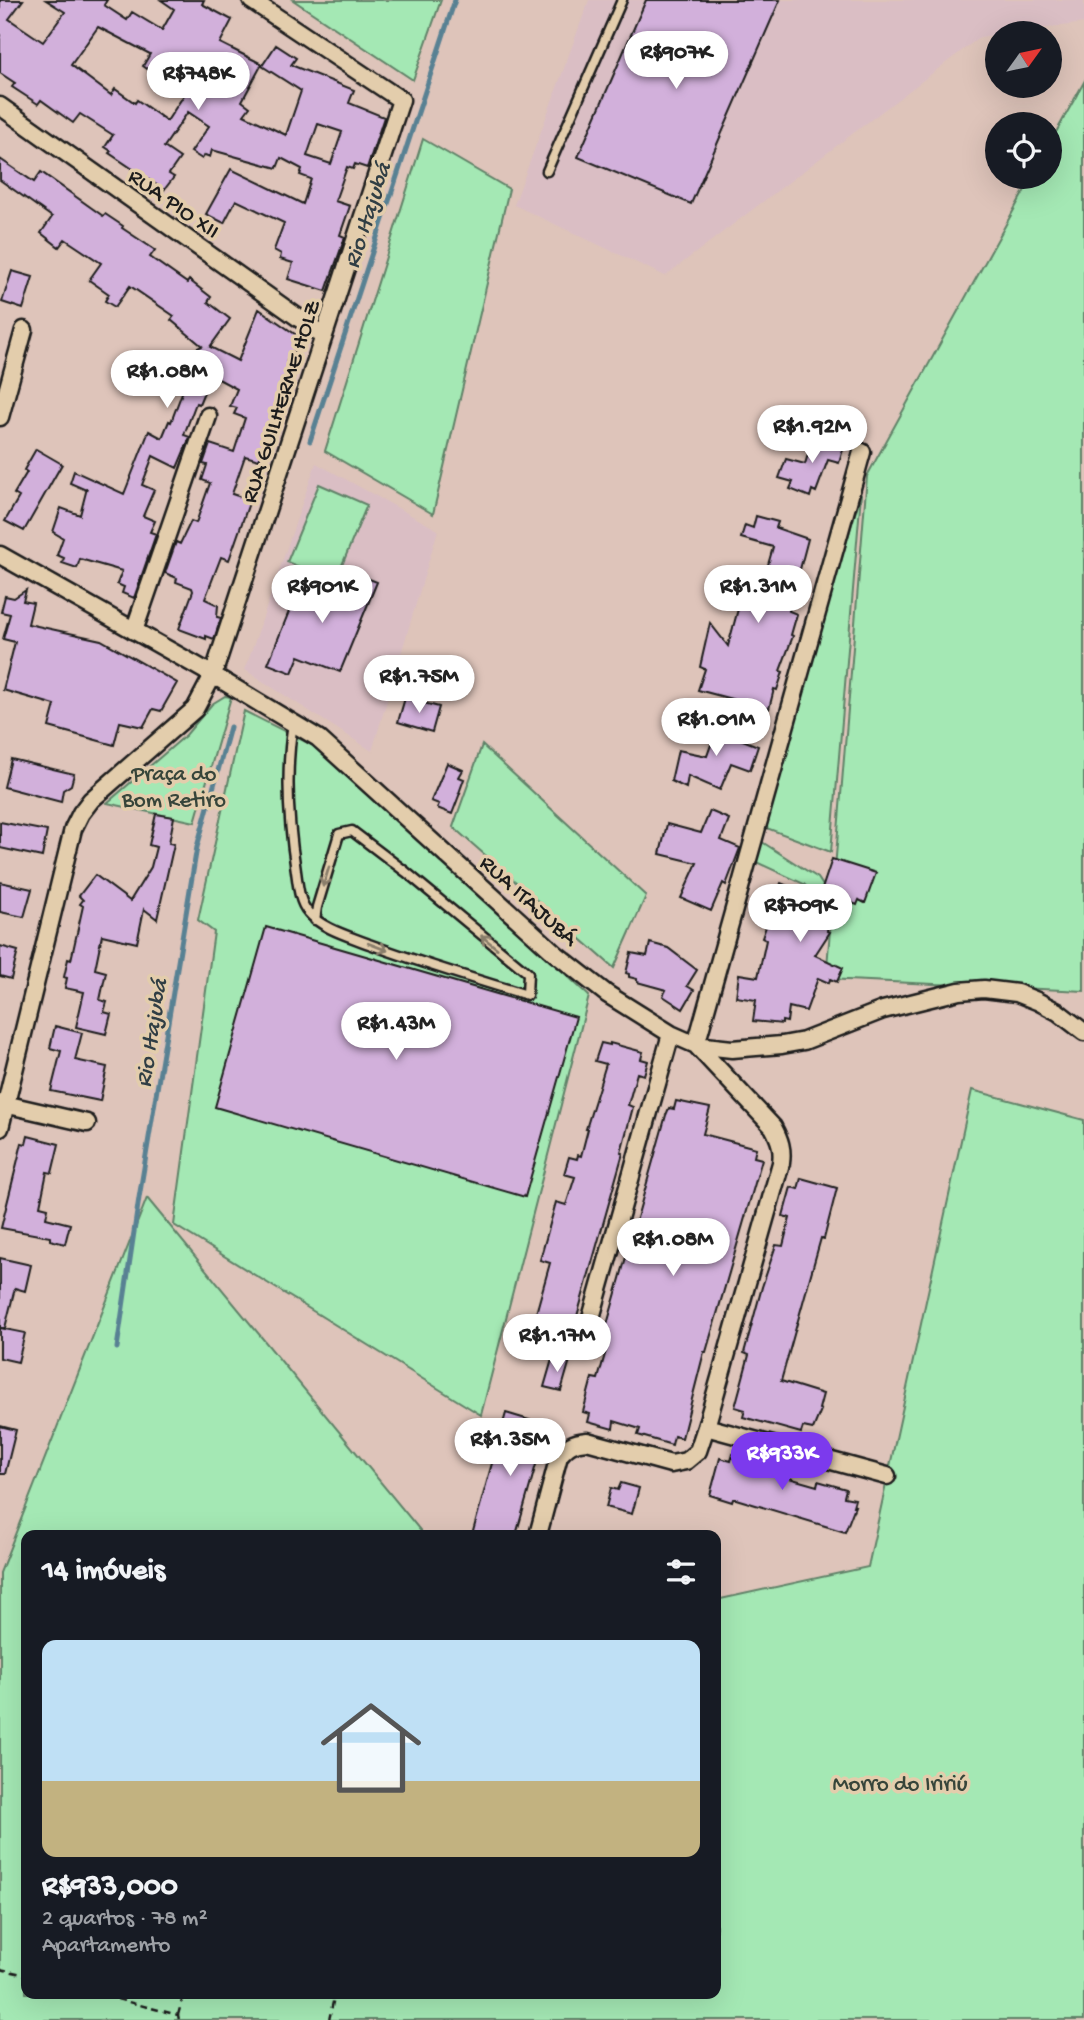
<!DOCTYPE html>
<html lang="pt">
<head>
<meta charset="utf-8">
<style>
  body { margin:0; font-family:"Gochi Hand",sans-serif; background:#20242c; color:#f1f3f6; height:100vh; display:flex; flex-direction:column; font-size:26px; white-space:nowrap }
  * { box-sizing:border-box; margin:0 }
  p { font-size:23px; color:#9ea1a6 }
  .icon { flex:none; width:38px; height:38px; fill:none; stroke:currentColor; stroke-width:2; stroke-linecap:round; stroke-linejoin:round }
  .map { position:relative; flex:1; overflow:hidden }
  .side { position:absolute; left:21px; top:1530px; width:700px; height:469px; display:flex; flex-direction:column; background:#171b24; border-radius:14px; box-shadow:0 7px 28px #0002 }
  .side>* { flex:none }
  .needle { width:46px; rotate:57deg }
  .tools { position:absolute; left:985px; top:21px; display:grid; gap:14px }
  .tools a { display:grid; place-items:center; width:77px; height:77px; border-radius:50%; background:#171b24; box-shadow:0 7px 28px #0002; font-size:35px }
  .price { position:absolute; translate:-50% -60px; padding:0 16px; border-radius:24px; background:#fff; color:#222; font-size:23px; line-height:46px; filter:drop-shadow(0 2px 4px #0008) }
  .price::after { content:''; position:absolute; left:50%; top:42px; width:21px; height:16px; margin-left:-10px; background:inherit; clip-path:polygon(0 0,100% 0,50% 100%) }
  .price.selected { background:#7c3aed; color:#fff }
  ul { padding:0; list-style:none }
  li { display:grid; align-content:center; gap:14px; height:371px; padding:0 21px }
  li+li { border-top:2px solid #363941 }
  li span { display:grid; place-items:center; height:217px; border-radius:14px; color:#555 }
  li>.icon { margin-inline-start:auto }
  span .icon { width:126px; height:126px; fill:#fffc; stroke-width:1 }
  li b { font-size:30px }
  h2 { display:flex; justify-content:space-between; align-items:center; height:84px; padding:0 21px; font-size:30px }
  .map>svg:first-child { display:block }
</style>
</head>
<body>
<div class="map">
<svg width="1084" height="2020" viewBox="0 0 1084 2020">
  <rect width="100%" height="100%" fill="#dec4ba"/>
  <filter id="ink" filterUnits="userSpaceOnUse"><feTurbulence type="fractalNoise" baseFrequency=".0143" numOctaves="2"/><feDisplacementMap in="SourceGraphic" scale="14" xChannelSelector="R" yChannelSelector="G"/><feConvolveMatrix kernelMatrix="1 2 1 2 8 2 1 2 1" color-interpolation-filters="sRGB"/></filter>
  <g filter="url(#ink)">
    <path fill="#dabec4" d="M589,0h495v23l-104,14 -315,239 -151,-71z
      M316,463l122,67 -66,221 -127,-81z"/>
    <path fill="#a4e8b4" stroke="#608268" stroke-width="2" d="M293,0h148l-28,80z
      M1084,82v909l-258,-12 41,-503 165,-299h18v-34z
      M423,139l86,50 -76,325 -108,-63z
      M319,484l48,21 -32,77 -48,-20z
      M861,494l-30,358 -70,-26z
      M225,696l6,1 -36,125 -88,-19 79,-68 26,-31z
      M244,711l82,41 263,244 -108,419 -307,-190 40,-293 -16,-12z
      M482,745l164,151 -32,72 -161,-141z
      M759,840l59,38 13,20 -2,11 -25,-25 -50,-23z
      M972,1090l112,30v900h-1084v-447l147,-375 277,337h-398v458h690v-393l152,-33z"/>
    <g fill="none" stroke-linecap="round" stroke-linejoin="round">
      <path stroke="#598193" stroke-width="5" d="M310,441l145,-441
        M117,1348l22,-150 58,-351 33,-120"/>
    </g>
    <path fill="#d2b0db" stroke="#1c1c1c" stroke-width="2" fill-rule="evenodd" d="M0,0h23l-14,19 34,23 22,-30 -19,-12h61l-3,5 23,15 5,-8 30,18 12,-21 -13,-9h43l-2,4 30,16 -12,23 42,21 -20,37 8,6 -6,8 42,20 15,-44 -39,-25 14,-21 20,13 -5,7 63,25 -5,13 35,14 -17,51 -12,-4 -2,5 -6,-2 -12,34 15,5 -10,29 5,2 -19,54 -38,-12 5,-16 -13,-4 1,-5 -7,-4 10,-27 -48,-23 -12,23 -18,-9 25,-45 72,35 8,-25 -11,-4 2,-6 -21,-11 -4,10 -65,-18 -2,7 -5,-2 -3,4 -11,-7 18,-26 -21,-14 -24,35 16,11 -11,16 5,3 -10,13 -55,-37 2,-2 -6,-4 8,-12 -33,-21 -7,9 -32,-23 -3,4 -26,-17 3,-4 -15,-10zM98,27l52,27 -7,12 41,29 -17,26 -30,-21 -2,3 -20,-14 -4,6 -40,-30zM318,124l24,8 -11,32 -24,-8z
      M646,0h134l-89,204 -113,-47z
      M0,159l34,23 7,-10 62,44 2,-2 18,12 -1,2 33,22 -5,7 37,26 2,-3 22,17 -3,5 22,17 -20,28 28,14 21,-52 43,30 -15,22 11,4 -23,58 -3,-1 -13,38 -14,-4 -13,38 18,6 -21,60 -8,-3 -16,42 13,6 -1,12 4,1 -7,21 -8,-3v3l-27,-10 14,-38 -1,-3 -16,-6 1,-4 -12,-5 11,-31 4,2 11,-23 5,2 14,-40 -8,-3 5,-15 -4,-1 7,-20 24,8 11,-34 -11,-4 3,-6 -7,-2 7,-17 -26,-14 -12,29 -3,-1 -12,32 6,2 -13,31 -24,-12 -11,29 12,5 -11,26 12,5 -5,11 6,2 -22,64 -12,-5 2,-6 -7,-3 5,-13 -42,-12 -3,9 -15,-5 2,-5 -7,-3 6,-17 -10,-6 8,-24 19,7 7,-27 -1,2 -16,-7 4,-12 50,23 25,-63 13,7 7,-17 2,1 12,-32 -13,-7 6,-16 2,1 9,-15 15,-7 -31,-26 3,-4 -44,-30 -15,21 -10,-6 4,-7 -20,-14 12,-17 -36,-24 -6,8 -18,-14 11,-16 -52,-37z
      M12,271l21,6 -10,32 -21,-7z
      M814,435l31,8 -6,20 -11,-3 -12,32 -4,-2 -2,7 -20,-8 3,-7 -14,-4 7,-19 19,5z
      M36,449l26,15 -38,67 -19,-10 14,-24 -5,-3 13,-22 -3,-2z
      M756,516l22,6 -2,6 32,11 -19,72 8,3 -6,21 2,1 -13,35 3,1 -6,18 -3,-1 -5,20 -71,-19 7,-21 -5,-2 10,-44 18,23 13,-48 8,2 9,-30 8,2 7,-25 -32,-9 4,-13 8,3z
      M354,573l23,9 -37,90 -41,-16 -7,17 -24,-9 34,-85 41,19z
      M26,590l-3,11 10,2 -5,21 73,16 76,43 -16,28 -8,-2 -10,18 -23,-5 -6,23 -65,-18 6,-22 -52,-15 12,-48 -12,-3 7,-25 -9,-2 4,-16 9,2z
      M405,698l34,9 -7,25 -34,-10z
      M720,719l24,9 -4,11 18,7 -8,24 -19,-7 -11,27 -32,-14 -2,12 -15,-7 7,-31 29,6z
      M11,759l63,15 -3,11 -8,5 -2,12 -57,-15z
      M447,763l16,7 -4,7 5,2 -5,14h1l-8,21 -15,-6 2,-4 -8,-3z
      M710,811l19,8 -8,21 19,8 -14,37 -3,-2 -12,28 -30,-13 16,-35 -37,-9 7,-30 34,9z
      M156,814l18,3 -5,26 5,1 -17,75 -13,-10 -7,34 -35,-8 -7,34 11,3 -6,28 7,2 -3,10 7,2 -5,20 -30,-7 8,-35 -19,-4 2,-10 -3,-1 4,-18 3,1 12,-54 -3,-2 3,-4 -4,-4 16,-21 35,26 21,-34 5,-20 -7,-2z
      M0,822l47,9 -5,26 -42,-9z
      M832,859l44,14 -11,30 -6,-3 -2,5 -17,-7 -12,27 -1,6 3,1 -15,23 28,13 -6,14 -7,-3 -1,4 -11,-5 -12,33 -17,-4 -2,15 -5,-1v3l-29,-3 3,-21 -20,-3 3,-23 19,3 8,-37 -4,-2 19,-55 16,7 1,-3 21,11z
      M0,882l32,7 -8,28 -24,-5z
      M266,927l310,90 -51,180 -310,-90z
      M650,943l18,5 29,22 -10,16 7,4 -11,19 -20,-13 3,-6 -29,-8v-3l-8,-2v-3l-3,-1 5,-20 16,3z
      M0,946l18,5 -7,28 -11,-3z
      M55,1026l27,7 -7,27 32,7 -7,34 -49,-10 10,-40 -11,-3z
      M601,1043l9,2v-2l33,9 -2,7 7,2 -4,14 -7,-2 -9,32 5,2 -12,45 2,1 -51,181 -39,-10 17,-61 -10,-3 16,-58 10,3 9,-28 -11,-3 5,-17 8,2 1,-4 3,1 7,-27h-2l20,-65 -11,-3z
      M676,1101l34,7 -7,26 53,14 -2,9 8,2 -56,193h-2l-22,86 -8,-2 -2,9 -34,-10 2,-6 -26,-8 -1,8 -25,-7 2,-8 -7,-2 9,-34 6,1 9,-32 -6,-1 65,-231 3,-7 5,1z
      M28,1136l31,8 -7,29 -5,-1 -7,34 8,2 -2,10 24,6 -5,20 -15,-4v-3l-49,-9 21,-85 4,1z
      M801,1178l36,10 -13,51 -3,-1 -40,143 42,13 -4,15 2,1 -8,19 -10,-2 -2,6 -58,-16 2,-7 -10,-3 14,-52 -5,-2 18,-66 14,-42 7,1 7,-28 -7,-2 8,-29 7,2z
      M0,1258l31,7 -6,26 -10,-3 -10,40h-5z
      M0,1328l25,5 -7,29 -18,-4z
      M553,1356l17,4 -9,31 -17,-4z
      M506,1413l33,10 -2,8 8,2 -29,102h-44z
      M0,1426l16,4 -11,44h-5z
      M733,1454l57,16 -1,8 28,8 1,-5 28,8 -2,8 11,2 -2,7h2l-10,26 -109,-33h-3l-1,3 -22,-7 10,-37 11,3z
      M621,1483l18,5 -7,26 -26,-7 5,-19 7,2z"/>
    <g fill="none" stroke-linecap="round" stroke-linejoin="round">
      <g stroke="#1c1c1c" stroke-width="13">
        <path id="lane" d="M547,171l75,-171
          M293,723c-8,50 -5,98 3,148 2,14 3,31 12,41 14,17 41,24 61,32 52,19 105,35 158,51l1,-22 -122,-101 -54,-41 -13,3 -22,73 -2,13"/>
      </g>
      <g stroke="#1c1c1c" stroke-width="21">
        <path id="street" d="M0,106l324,230
          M0,417l24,-87
          M0,555l213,120 105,63 238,216 51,40 64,40 25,11 36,4 50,-4 22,-4 79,-31 76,-19 25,-2 33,4 20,8 21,11 26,20
          M134,631l74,-215
          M696,1045l166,-593
          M0,1103l87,20
          M0,1128l73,-299 8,-16 10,-13 104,-91 18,-34 188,-575 -150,-100
          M582,1350l89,-316
          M706,1427l181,49
          M538,1535l21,-79c8,-10 14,-14 28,-15l84,23 15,-3 12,-10 8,-24 75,-264c2,-14 -1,-23 -8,-36l-77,-82"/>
      </g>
      <path stroke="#1c1c1c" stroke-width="2.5" stroke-dasharray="7 5" stroke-linecap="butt" d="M0,1969l26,6
        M94,1993l84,22 1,5
        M178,2015l6,-22
        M329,2020l6,-27"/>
      <use href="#lane" stroke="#e3cdac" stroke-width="8"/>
      <use href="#street" stroke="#e3cdac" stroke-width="16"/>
    </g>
    <defs><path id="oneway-shaft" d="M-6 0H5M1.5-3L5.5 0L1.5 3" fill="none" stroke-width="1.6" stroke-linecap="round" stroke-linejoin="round" transform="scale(1.75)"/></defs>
    <g stroke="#897d6b">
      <use href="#oneway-shaft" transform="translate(326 877) rotate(107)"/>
      <use href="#oneway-shaft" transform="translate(489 942) rotate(-141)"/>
      <use href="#oneway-shaft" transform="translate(378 947) rotate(21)"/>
    </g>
  </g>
  <g text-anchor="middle" stroke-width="7" stroke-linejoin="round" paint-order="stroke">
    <g font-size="23" fill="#1c1c1c" stroke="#e3cdac">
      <text transform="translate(175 202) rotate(35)" y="8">RUA PIO XII</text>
      <text transform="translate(279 401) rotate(-72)" y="8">RUA GUILHERME HOLZ</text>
      <text transform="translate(530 899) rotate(42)" y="8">RUA ITAJUBÁ</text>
    </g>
    <g font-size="23" fill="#37453a" stroke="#e3cdac">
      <text x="174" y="780">Praça do<tspan x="174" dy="26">Bom Retiro</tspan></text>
      <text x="900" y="1790">Morro do Iririú</text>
    </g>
    <g font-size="24" font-style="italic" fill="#303e44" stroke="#e3cdac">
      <text transform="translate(366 215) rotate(-72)" y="8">Rio Itajubá</text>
      <text transform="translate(150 1033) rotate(-81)" y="8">Rio Itajubá</text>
    </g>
  </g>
</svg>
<div class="tools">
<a><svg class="needle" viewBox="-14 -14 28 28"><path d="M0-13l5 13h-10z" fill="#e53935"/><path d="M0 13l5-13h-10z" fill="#9ea1a6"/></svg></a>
<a><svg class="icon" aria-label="locate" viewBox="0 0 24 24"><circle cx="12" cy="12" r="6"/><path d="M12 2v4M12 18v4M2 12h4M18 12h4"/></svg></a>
</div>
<b class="price" style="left:676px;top:91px">R$907K</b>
<b class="price" style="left:198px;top:112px">R$748K</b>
<b class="price" style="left:167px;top:410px">R$1.08M</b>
<b class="price" style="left:812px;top:465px">R$1.92M</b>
<b class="price" style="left:322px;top:625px">R$901K</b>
<b class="price" style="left:758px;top:625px">R$1.31M</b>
<b class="price" style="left:419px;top:715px">R$1.75M</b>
<b class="price" style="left:716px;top:758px">R$1.01M</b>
<b class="price" style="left:800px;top:944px">R$709K</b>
<b class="price" style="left:396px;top:1062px">R$1.43M</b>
<b class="price" style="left:673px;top:1278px">R$1.08M</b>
<b class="price" style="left:557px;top:1374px">R$1.17M</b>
<b class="price" style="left:510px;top:1478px">R$1.35M</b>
<b class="price selected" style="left:782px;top:1492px">R$933K</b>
<section class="side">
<h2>14 imóveis<svg class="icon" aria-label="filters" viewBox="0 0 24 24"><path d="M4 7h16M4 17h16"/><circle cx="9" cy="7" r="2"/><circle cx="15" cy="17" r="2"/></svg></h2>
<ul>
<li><span style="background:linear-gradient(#bfe0f5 65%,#c2b280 0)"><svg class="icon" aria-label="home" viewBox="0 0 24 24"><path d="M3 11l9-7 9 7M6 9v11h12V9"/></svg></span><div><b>R$933,000</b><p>2 quartos · 78 m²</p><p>Apartamento</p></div></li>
</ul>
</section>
</div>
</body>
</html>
